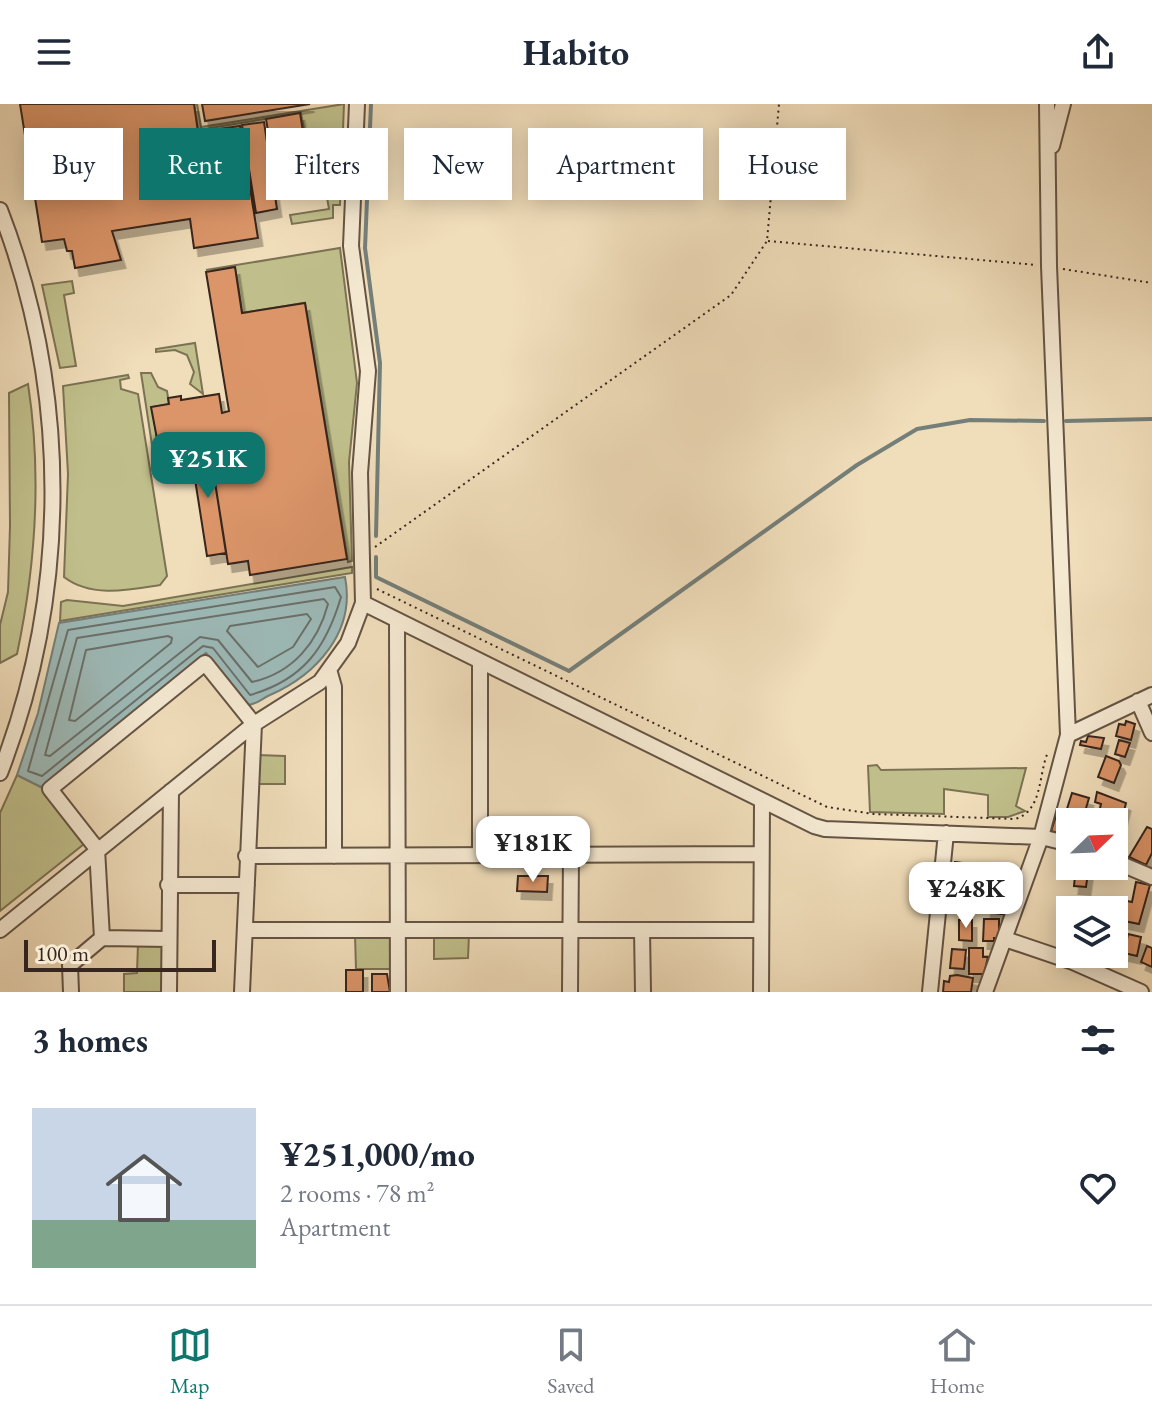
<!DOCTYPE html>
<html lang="en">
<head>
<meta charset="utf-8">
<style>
  body { margin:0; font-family:"EB Garamond",serif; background:#f2f2f3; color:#1f2937; height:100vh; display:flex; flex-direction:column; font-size:30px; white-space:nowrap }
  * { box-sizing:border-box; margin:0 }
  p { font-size:26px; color:#747a83 }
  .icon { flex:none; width:44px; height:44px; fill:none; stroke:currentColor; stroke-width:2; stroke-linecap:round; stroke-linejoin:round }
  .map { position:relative; height:888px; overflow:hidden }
  .panel { display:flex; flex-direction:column; background:#fff; flex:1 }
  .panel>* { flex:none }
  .hud { position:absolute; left:24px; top:24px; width:1104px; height:72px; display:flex; gap:16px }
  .needle { width:52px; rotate:67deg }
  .controls { position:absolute; left:1056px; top:704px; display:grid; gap:16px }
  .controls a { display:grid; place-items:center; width:72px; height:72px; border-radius:0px; background:#fff; box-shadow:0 4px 20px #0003; font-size:40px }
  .scale { position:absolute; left:24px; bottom:20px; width:192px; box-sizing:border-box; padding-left:8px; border:4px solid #37261e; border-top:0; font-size:22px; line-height:28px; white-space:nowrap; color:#37261e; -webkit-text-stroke:6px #f5e9d2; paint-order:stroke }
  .price { position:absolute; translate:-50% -68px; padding:0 18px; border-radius:16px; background:#fff; color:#222; font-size:26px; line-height:52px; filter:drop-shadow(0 2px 4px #0008) }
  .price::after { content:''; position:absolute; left:50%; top:48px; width:24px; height:18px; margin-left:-12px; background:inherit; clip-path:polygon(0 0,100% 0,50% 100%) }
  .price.on { background:#0f766e; color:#fff }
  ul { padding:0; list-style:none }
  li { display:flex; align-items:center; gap:24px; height:200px; padding:0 32px }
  li span { display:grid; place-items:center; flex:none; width:224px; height:160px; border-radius:0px; color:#555 }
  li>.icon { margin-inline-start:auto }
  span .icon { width:96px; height:96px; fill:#fffc; stroke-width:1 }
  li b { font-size:34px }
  h2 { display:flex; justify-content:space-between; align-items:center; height:96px; padding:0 32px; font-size:34px }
  .tag { padding:0 28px; border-radius:0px; background:#fff; box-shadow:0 4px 20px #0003; font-size:28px; line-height:72px }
  .tag.on { background:#0f766e; color:#fff }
  header { display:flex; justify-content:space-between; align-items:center; height:104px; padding:0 32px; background:#fff; font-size:36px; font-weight:700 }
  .dock { display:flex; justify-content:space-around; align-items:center; height:112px; border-top:2px solid #e0e1e3; background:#fff; font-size:22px; color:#747a83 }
  .dock a { display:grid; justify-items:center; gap:4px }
  .dock .on { color:#0f766e }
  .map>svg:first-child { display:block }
</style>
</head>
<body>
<header><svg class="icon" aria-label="menu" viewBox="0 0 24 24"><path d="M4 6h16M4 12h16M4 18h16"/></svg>Habito<svg class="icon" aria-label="share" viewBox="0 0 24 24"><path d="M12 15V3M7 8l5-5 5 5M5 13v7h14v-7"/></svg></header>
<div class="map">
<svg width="1152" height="888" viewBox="0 0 1152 888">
  <defs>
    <filter id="shadow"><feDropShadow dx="4.5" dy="8" stdDeviation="0" flood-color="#0004"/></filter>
  </defs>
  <rect width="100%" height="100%" fill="#f0ddba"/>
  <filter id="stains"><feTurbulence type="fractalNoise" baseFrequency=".0025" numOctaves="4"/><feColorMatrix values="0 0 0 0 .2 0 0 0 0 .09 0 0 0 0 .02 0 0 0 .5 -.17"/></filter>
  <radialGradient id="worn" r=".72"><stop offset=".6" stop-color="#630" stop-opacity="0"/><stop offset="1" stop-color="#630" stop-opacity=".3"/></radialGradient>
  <path fill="#c0bf8b" stroke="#7c7254" stroke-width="2" d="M194,0h3l4,23 143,-23 -4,101h-7v13l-41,6 -2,-9 39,-6 -4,-23h-10l-14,-73 -103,17z
    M340,144l17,135 -8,79 3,99 -4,1 -43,-259 -63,10 -7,-46 -29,3z
    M72,177l2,12 -10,2 12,71 -16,2 -18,-83z
    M195,239l8,51 -13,-10 4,-12 -7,-17 -12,-5 -19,2v-3z
    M141,269h10l7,14 9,4 2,13 -17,3 6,37 -6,1z
    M128,271l1,3 -9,2 1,9 17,5 29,182 -7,9c-31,5 -69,13 -96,-8l4,-103 -5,-88z
    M28,280c14,91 8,180 -11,270l-17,9v-38l8,-33 2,-66 -1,-133z
    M352,463v6l-292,48 1,-19 6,-2 56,6z
    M257,651l28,1v28h-29z
    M877,661l4,5 145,-2 -10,38 9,5 -17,6h-20v-22l-44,-6v25l-74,-2 -2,-46z
    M17,671l24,12 43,52v5l-84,67v-98z
    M469,830l-1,24 -34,1v-24z
    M355,831h32l5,4v30h-36z
    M138,839l27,3v46h-41v-18l13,-1z"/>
  <path fill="#9dbab8" stroke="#747f7a" stroke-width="2" d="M345,473c11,55 -29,98 -75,118 -9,4 -14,10 -23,10l-41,-52 -165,134 -24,-12 21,-62 21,-90z"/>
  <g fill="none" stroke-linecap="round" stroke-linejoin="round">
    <path stroke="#6a706b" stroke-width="2" d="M335,483l6,10c-15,51 -38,83 -91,98l-37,-47 -10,-2 -161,130 -14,-5 40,-141z
      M324,495l4,5c-10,38 -35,69 -76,78l-34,-42 -18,-3 -150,119 -5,-1 32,-117z
      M307,510l4,5 -18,28 -35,20 -31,-36 3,-5z
      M168,532l4,2 -1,5 -96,78 -6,-1 17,-70z"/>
    <path stroke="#747f7a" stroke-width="4" d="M371,0l-6,144 15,115 -4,173
      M1066,317l86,-2
      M376,453v20l193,94 288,-206 60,-36 53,-9 74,1"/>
  </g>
  <path fill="#db9569" stroke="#37261e" stroke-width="2" filter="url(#shadow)" d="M20,0h174l4,28 42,-6 18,112 -64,10 -4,-29 -78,12 9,29 -46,8 -3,-17h-5l-3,-12 -22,3z
    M202,0h108l-105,17z
    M300,9l11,67 -34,6 -11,-67z
    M264,18l13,87 -21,4 -14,-88z
    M235,163l7,46 63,-10 42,256 -97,16 -2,-14 -20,3 -19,-120 -10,1 -1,-7 -40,6 -7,-37 18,-3 -1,-6 13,-2v4l38,-6 3,19 7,-2 -23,-139z
    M209,340l17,109 -19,3 -17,-109z
    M1126,617l9,3 -4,16 -15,-4 3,-12 6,1z
    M1088,632l16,2 -3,11 -21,-4 1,-4 5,1z
    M1119,636l11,3 -5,14 -10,-3z
    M1106,652l13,5 2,4 -7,18 -16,-6z
    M1097,688l29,11 -5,20 -22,-10 2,-9 -6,-2z
    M1072,689l17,5 -7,24h-12v15l-19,-6 7,-21 8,2z
    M1147,723l5,2v24l-6,12 -17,-8z
    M955,758l38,5 -2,14 -32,1v-8h-6z
    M1076,762h13l-3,21 -12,-1z
    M518,772h30l-1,16 -30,-1z
    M999,774l19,2 -10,35 -22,-3 3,-29 9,1z
    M1136,778l14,3 -11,39 -20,-4 3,-20 10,2z
    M984,815h15v19h-5v3h-11z
    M959,816h13v21l-13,-1z
    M1114,828h9v10l-9,1z
    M1128,830l13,3 -4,19 -13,-3z
    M1147,842l5,2v19l-11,-5z
    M969,844h14v9h5l-4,17h-15z
    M952,845l14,1 -2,19 -14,-1z
    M346,866h17v22h-17z
    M372,870h15l3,18h-18z
    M957,871l16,3 -2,14h-28l1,-11 5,1 1,-6z"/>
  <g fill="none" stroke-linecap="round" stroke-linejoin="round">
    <g stroke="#655445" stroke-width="18">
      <path id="minor" d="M1047,0l2,162 19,469 -27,102 29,7
        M1052,42l11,-42
        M0,106c70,181 70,382 0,563
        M363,499l451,223 11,3 216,8 -56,155
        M397,518l1,370
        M330,569l4,14v169
        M1138,597l14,32
        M1068,631l84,-40
        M480,751v-192
        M246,752l514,-2
        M1114,757l38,16
        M168,781h79
        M0,826l254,-206 66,-42 28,-39 15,-40 -3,-130 8,-102 -17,-125 6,-142
        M245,826h397l1,62
        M642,826h119
        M102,834l67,1
        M1005,835l68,23 68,30
        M71,888l-1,-27 32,-27 -5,-89 -47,-60 155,-126 49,61 -12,268
        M169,888l2,-201
        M570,888l1,-138
        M761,888l1,-190
        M930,888l16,-159"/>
    </g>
    <path stroke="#37261e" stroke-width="2" stroke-dasharray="2 4" stroke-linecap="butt" d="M768,137l269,24
      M1063,165l89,14
      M375,443l356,-252 36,-54 12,-137
      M377,485l450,218 47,7 141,5c28,-8 23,-44 33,-67"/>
    <use href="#minor" stroke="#f5e9d2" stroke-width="14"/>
  </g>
  <rect width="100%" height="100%" filter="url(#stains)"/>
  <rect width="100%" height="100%" fill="url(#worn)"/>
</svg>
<div class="controls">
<a><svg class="needle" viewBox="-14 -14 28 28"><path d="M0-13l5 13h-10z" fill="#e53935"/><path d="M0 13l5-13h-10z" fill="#747a83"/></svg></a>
<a><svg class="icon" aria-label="layers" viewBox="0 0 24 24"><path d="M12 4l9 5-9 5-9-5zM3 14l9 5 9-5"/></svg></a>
</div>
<div class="scale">100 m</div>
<b class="price on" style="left:208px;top:396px">¥251K</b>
<b class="price" style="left:533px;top:780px">¥181K</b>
<b class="price" style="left:966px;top:826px">¥248K</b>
<div class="hud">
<a class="tag">Buy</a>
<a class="tag on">Rent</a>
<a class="tag">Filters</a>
<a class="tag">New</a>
<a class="tag">Apartment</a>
<a class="tag">House</a>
</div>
</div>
<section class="panel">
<h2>3 homes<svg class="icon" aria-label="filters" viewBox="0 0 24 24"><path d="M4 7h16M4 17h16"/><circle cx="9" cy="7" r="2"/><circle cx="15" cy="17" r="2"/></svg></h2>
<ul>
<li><span style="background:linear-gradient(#c9d6e8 70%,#7fa58c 0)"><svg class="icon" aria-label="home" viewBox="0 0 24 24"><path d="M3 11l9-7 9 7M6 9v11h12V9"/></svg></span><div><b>¥251,000/mo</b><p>2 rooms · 78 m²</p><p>Apartment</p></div><svg class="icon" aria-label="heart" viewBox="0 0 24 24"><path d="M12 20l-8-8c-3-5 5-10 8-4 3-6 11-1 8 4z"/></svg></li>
</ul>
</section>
<nav class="dock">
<a class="on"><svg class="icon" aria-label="map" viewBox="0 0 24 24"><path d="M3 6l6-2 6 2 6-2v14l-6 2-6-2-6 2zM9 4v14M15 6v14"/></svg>Map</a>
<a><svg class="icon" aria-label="saved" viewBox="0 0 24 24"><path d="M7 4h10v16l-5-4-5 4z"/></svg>Saved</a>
<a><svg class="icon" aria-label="home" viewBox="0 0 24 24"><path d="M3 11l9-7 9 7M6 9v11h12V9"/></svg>Home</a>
</nav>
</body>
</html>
